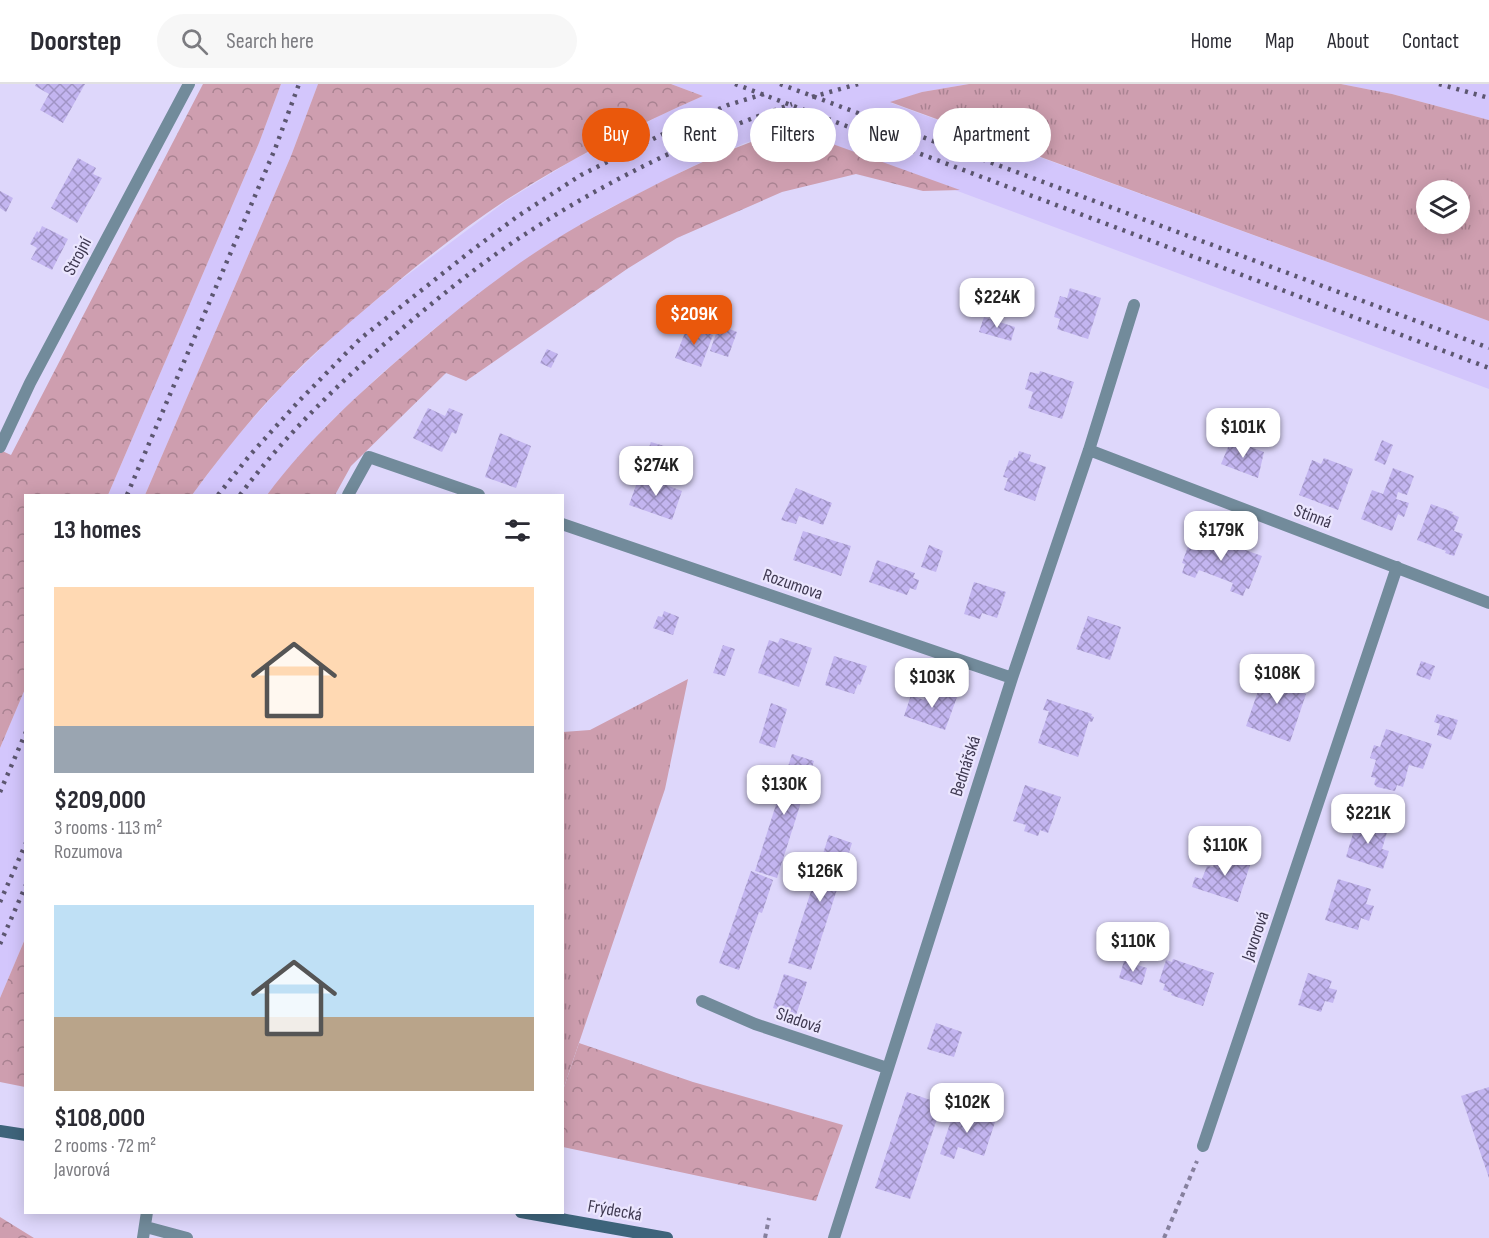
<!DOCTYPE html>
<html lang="en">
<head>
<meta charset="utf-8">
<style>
  body { margin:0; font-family:"Sofia Sans Condensed",sans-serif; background:#f7f7f7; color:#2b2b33; height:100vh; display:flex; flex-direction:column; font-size:22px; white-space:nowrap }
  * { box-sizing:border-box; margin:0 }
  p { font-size:20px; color:#7c7c81 }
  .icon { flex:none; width:33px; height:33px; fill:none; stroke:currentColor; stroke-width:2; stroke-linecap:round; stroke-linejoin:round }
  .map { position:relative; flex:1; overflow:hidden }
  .panel { position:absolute; left:24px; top:410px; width:540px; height:720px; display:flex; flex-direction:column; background:#fff; border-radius:0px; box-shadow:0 3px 15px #0003 }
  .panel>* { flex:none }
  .hud { position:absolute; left:582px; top:24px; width:570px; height:54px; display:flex; gap:12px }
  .buttons { position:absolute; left:1416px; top:96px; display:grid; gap:12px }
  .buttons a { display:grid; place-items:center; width:54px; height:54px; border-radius:50%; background:#fff; box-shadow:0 3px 15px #0003; font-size:30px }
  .price { position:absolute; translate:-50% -51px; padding:0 14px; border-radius:12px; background:#fff; color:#222; font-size:20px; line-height:39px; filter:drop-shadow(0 2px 3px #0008) }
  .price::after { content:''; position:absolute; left:50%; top:36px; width:18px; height:14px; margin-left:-9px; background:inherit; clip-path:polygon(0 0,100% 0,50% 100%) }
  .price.on { background:#ea580c; color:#fff }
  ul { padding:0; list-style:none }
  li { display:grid; align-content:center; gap:12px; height:318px; padding:0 30px }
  li span { display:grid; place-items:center; height:186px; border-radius:0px; color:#555 }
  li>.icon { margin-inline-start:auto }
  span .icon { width:108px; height:108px; fill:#fffc; stroke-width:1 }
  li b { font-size:26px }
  h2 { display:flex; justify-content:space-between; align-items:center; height:72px; padding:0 30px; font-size:26px }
  .chip { padding:0 21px; border-radius:27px; background:#fff; box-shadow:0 3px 15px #0003; font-size:21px; line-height:54px }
  .chip.on { background:#ea580c; color:#fff }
  header { display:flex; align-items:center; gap:36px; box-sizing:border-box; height:84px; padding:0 30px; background:#fff; border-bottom:2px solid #e1e1e2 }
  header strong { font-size:28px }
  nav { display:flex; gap:33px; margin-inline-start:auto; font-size:21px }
  .search { width:420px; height:54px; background:#f7f7f7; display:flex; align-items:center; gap:15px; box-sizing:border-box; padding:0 21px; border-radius:33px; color:#7c7c81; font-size:22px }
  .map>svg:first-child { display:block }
</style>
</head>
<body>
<header>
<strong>Doorstep</strong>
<div class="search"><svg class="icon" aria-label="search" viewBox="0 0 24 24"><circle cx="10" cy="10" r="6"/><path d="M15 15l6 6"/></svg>Search here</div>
<nav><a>Home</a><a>Map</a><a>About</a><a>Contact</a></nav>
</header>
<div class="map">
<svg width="1489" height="1154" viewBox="0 0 1489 1154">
  <defs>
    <pattern id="grass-tufts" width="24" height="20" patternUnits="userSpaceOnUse" patternTransform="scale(1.5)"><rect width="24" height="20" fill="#ce9eaf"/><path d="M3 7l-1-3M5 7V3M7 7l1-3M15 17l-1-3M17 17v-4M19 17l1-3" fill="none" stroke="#a98291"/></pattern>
    <pattern id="forest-crowns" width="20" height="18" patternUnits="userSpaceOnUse" patternTransform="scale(1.5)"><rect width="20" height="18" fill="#ce9eaf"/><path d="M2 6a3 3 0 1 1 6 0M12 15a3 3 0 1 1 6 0" fill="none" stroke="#a98291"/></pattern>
    <pattern id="building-cross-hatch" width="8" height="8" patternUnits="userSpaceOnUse" patternTransform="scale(1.5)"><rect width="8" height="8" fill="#c3b5f0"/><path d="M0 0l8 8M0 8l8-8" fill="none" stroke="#a094c5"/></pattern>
  </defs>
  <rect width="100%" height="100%" fill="#ded7fb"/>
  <path fill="#d3c6fc" d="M281,0h37l-27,72 -146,339h-37l151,-352z
    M671,0h298l-47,8 -31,11 598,218v68l-698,-260 -46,14 -56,25 -87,44 -63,38 -104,78 -55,47 -55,52 -58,68h-75l40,-53 50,-56 58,-56 58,-48 108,-81 67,-41 90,-46 40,-18z
    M1341,0h148v36l-97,-26z
    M25,605v250l-25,59v-250z"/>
  <path fill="url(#grass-tufts)" fill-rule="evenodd" d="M969,0h372l51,10 97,26v201l-599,-219 32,-10zM1426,106h34v34h-34z
    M688,595l-23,110 -102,301v-358l27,-2z"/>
  <path fill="url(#forest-crowns)" d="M203,0h78l-22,59 -151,352h-82l-1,194 -25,59v-298l11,5z
    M318,0h353l32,12c-68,30 -135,64 -197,104 -45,30 -89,65 -130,100 -32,27 -65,55 -94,86 -33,34 -62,71 -90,109h-47l146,-339z
    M791,45l169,61 -37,1 -67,-17 -74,18 -105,46 -50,31 -161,112 -20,-8 -95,93 -16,29h-68c41,-55 93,-103 146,-148 40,-34 82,-68 126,-97 36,-24 75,-44 114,-64 45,-23 89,-43 138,-57z
    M25,855v148l-25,-5v-84z
    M579,959l114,39 150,43 -27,76 -253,-54v-57z
    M0,1133l34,21h-34z"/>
  <path fill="url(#building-cross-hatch)" d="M36,0h49l-22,39 -23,-13 9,-16 -14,-8z
    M78,74l18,10 -3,6 9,4 -25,45 -26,-15z
    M0,107l13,7 -7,14 -6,-4z
    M42,142l26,13 -16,31 -21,-11 6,-11 -7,-4 7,-13 2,2z
    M1070,204l31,10 -13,41 -31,-10 3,-10 -6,-2 6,-21 7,2z
    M984,233l31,10 -4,14 -32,-9z
    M688,241l25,10 -12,32 -26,-9z
    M719,241l18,7 -9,25 -18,-6z
    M547,265l11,5 -7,14 -11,-5z
    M1040,287l34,11 -12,37 -34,-11 5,-16 -8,-3 5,-17 9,2z
    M428,324l17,8 4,-8 14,6 -7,20 -4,-2 -10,20 -29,-14z
    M500,349l31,13 -15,42 -31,-11z
    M1231,356l33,12 -6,26 -37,-14z
    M1382,356l11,5 -8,20 -11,-5z
    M651,358l13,4 -7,19 -13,-5z
    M1019,367l12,4 -2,6 17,6 -11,34 -31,-11 4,-12 -5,-1 6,-17 4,1 1,-4 3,1z
    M1324,374l29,11 -15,41 -39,-15 13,-35 9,4z
    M1393,384l21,8 -7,19 -9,-3 -2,7 13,4 -5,14 -6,-3 -6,17 -31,-12 11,-29 11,4z
    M655,388l13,5 -2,8 16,6 -10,29 -43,-15 10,-28 13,4z
    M796,404l36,15 -9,22 -24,-9 -3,8 -15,-4z
    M1431,420l22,8 -1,2 7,3 -5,14 9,3 -9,22 -9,-3 1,-2 -29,-11z
    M1194,446l19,7 -1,1 50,18 -13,33 -3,-1 -3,8 -13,-5 3,-8 -34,-13 -4,8 -13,-5 3,-9 -3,-1z
    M803,447l48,15 -10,30 -48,-16z
    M929,461l14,6 -7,21 -15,-5z
    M877,476l38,13 -2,5 6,2 -3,10 -6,-2 -3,7 -38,-13z
    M974,498l32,10 -9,26 -15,-5 -2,6 -16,-5z
    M664,527l15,6 -6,18 -20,-7 5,-12 4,1z
    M1088,532l33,11 -11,33 -34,-11z
    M780,554l32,10 -13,39 -41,-14 11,-33 9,3z
    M723,561l12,4 -10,27 -12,-3z
    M834,572l33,10 -7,19 -2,-1 -4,10 -29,-9z
    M1421,577l14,5 -5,14 -14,-5z
    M1267,581l30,10 -5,14 14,5 -16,48 -44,-16z
    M933,605l24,8 -12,33 -41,-14 7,-21 13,5 1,-4 5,2z
    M1047,615l45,15 -1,2 3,1 -2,5 -3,-1 -11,36 -40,-14 11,-32 -6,-1z
    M771,619l16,6 -12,39 -16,-5z
    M1437,630l21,6 -7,20 -14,-5 3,-11 -6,-2z
    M1386,645l46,15 -9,25 -14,-4 -6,22 -6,-2 -2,6 -18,-4 -3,-3 2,-6 -5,-1 5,-17 -6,-2 4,-13 6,2z
    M792,670l22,7 -37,117 -22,-7z
    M1025,701l36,12 -13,36 -8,-3 -2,6 -14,-5 2,-6 -13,-4z
    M1357,736l31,9 -6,20 7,2 -6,18 -37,-12z
    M829,751l23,8 -41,127 -23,-7z
    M1218,766l33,12 -13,40 -46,-15 3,-10 7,2 5,-13 6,1z
    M751,787l22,9 -11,33 -3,-1 -20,58 -20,-7z
    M1338,795l33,10 -5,15 8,2 -5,15 -8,-3 -3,12 -33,-10z
    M1173,875l41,14 -11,33 -32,-11 1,-2 -9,-3 2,-6 -6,-2 7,-22 6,2z
    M1124,877l23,7 -5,17 -23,-7z
    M1308,889l24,8 -3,7 8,2 -4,13 -8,-2 -4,11 -23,-7z
    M784,890l23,8 -11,33 -23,-7z
    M936,939l26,9 -8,25 -27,-8z
    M1489,1003v91l-28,-82z
    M907,1008l35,12 -32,95 -35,-11z
    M955,1024l40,14 -11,34 -26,-9 -4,12 -14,-5z"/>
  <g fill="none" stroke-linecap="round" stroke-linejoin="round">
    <path stroke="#86809d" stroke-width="4" stroke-dasharray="4.5 4.5" stroke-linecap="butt" d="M765,1154l4,-20
      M1164,1154l33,-77"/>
    <path stroke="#728b9b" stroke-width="12" d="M0,363l30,-64 159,-299
      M1089,366l400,153
      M348,411l21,-38 110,38
      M562,440l450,154
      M702,917l53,23 132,44
      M1203,1062l194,-579
      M146,1143l41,11
      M143,1154l4,-26
      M834,1154l178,-560 77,-228 45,-145"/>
    <path stroke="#3e647b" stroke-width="12" d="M0,1047l26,4
      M521,1128l146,26"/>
    <path stroke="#5c5670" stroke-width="4.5" stroke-dasharray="3 6" stroke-linecap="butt" d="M735,0l754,284
      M780,0l709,264
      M1439,0l50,14
      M812,13l46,-13
      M127,411l148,-346 24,-65
      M218,411l32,-40 49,-54 61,-62 111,-88 47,-35 63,-41 92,-46 55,-24 36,-11
      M240,411c46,-61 100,-113 158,-163 41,-35 84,-70 129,-99 82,-54 172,-97 265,-129
      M0,708l26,-60
      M0,818l26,-59
      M0,860l26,-59"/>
  </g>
  <g text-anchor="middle" stroke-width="4.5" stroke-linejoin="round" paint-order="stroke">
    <g font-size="18" fill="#3e3850" stroke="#ebe6fe">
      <text transform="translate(77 172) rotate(-62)" y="6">Strojní</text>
      <text transform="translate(1313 432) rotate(21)" y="6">Stinná</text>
      <text transform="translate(793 500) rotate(19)" y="6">Rozumova</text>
      <text transform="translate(965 682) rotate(-72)" y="6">Bednářská</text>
      <text transform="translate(1255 852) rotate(-71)" y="6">Javorová</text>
      <text transform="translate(799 936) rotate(19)" y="6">Sladová</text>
      <text transform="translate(615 1126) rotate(10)" y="6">Frýdecká</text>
    </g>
  </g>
</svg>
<div class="buttons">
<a><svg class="icon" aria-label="layers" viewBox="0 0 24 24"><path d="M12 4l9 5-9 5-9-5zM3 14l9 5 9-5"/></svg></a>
</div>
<b class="price" style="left:997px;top:245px">$224K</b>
<b class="price on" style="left:694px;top:262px">$209K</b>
<b class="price" style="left:1243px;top:375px">$101K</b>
<b class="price" style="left:656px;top:413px">$274K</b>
<b class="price" style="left:1221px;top:478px">$179K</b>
<b class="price" style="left:1277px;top:621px">$108K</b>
<b class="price" style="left:932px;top:625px">$103K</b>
<b class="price" style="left:784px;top:732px">$130K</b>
<b class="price" style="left:1368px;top:761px">$221K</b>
<b class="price" style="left:1225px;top:793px">$110K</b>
<b class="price" style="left:820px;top:819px">$126K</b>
<b class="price" style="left:1133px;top:889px">$110K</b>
<b class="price" style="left:967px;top:1050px">$102K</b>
<div class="hud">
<a class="chip on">Buy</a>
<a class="chip">Rent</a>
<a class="chip">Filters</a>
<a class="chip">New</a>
<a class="chip">Apartment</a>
</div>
<section class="panel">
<h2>13 homes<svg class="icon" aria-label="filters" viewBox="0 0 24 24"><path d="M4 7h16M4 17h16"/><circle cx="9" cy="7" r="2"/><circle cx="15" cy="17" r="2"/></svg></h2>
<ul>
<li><span style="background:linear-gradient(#ffd9b3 75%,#9aa5b1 0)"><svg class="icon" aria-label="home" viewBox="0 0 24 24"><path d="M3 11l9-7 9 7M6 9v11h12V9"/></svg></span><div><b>$209,000</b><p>3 rooms · 113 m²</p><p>Rozumova</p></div></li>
<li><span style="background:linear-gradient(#bfe0f5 60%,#b9a48a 0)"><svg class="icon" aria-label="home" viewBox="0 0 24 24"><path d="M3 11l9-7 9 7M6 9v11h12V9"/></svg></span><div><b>$108,000</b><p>2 rooms · 72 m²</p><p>Javorová</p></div></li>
</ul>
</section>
</div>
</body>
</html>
